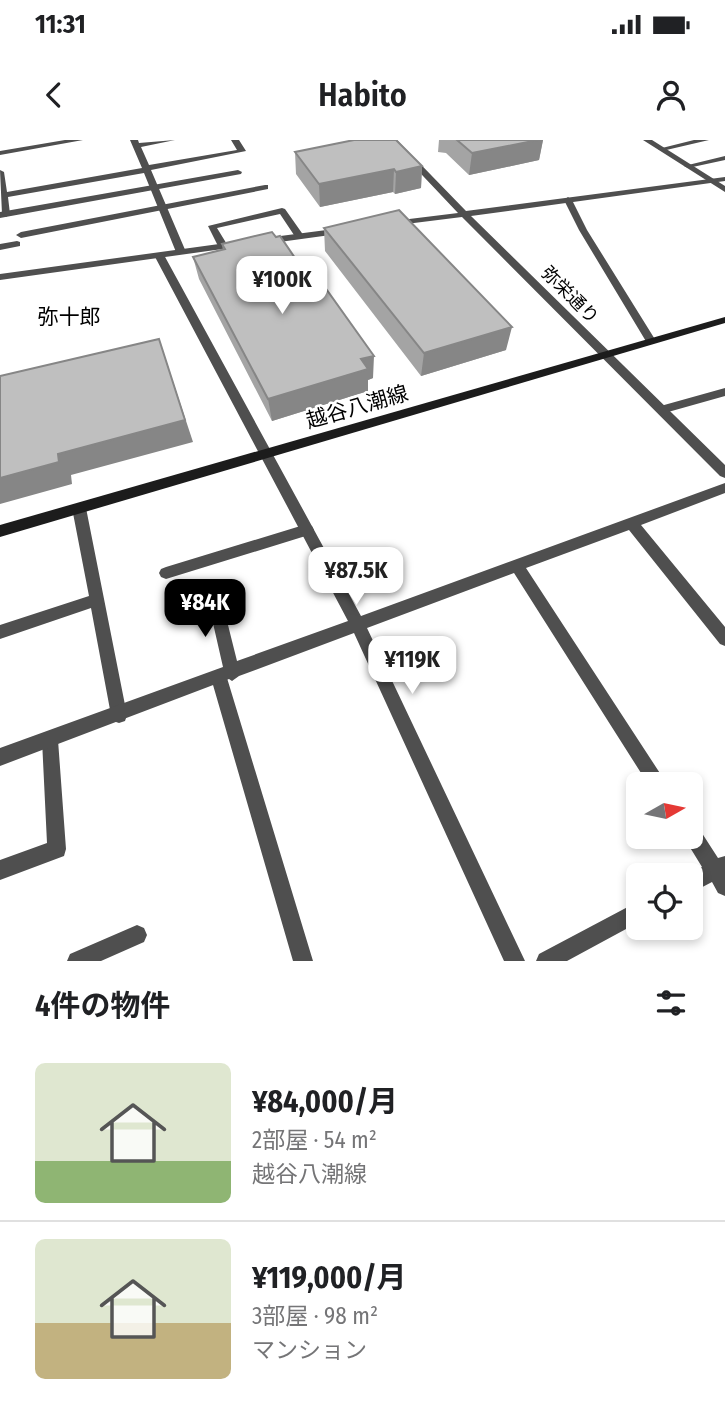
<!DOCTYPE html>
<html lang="ja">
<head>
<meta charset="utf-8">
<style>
  body { margin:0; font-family:"Fira Sans Condensed","Noto Sans JP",sans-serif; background:#f6f6f6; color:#202124; height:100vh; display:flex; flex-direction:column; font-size:26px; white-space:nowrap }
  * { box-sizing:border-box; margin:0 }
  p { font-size:23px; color:#757577 }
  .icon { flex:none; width:38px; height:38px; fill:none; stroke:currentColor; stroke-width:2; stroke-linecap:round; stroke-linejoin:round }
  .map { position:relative; height:821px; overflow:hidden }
  .sheet { display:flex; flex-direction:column; background:#fff; flex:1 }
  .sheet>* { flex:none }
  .needle { width:46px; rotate:81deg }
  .buttons { position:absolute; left:626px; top:632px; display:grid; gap:14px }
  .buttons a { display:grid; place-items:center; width:77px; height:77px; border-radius:10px; background:#fff; box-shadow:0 4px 10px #0003; font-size:35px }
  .price { position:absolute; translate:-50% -60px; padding:0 16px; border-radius:14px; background:#fff; color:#222; font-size:23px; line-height:46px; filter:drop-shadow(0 2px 4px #0008) }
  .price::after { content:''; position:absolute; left:50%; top:42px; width:21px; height:16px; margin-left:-10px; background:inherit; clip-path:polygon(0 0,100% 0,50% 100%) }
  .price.active { background:#000; color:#fff }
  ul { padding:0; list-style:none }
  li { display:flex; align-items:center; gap:21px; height:175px; padding:0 35px }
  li+li { border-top:2px solid #e0e0e0 }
  li span { display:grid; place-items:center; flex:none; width:196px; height:140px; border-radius:10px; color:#555 }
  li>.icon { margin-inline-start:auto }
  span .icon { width:84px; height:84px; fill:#fffc; stroke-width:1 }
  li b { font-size:30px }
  h2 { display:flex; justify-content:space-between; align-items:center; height:84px; padding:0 35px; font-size:30px }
  .status { display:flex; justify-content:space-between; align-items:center; height:49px; padding:0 35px; background:#fff; direction:ltr }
  .status svg { height:19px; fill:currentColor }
  header { display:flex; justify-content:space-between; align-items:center; height:91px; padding:0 35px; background:#fff; font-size:32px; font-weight:600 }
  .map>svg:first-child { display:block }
</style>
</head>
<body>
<div class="status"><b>11:31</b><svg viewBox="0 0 49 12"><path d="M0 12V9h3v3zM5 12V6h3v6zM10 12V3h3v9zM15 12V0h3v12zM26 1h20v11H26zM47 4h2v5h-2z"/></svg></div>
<header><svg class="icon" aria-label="back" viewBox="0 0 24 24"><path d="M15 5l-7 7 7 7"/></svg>Habito<svg class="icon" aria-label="person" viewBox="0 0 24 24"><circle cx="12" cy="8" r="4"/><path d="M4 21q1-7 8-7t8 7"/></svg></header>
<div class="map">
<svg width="725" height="821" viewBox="0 0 725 821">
  <rect width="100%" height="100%" fill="#fff"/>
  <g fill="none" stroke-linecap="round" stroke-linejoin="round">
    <path fill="#4f4f4f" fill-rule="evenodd" d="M65,0h18l-83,15v-4z
      M694,0h15l-47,11 -4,-2z
      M725,16v4l-37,8 -4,-2z
      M238,30l4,2 -1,2 -241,44v-6z
      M265,45h3v4l-247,49 -5,-3 5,-3z
      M282,68l3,1 19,27 -2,2h-6l-16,-24 -63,14 11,18 -5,3 -5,-3 -10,-20z
      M17,101l3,1v4l-20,4v-6z
      M725,248v8l-64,18 -6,-4 2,-3z
      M79,363l7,5 41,207 -2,6 -6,2 -6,-2 -2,-6 -20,-107 -91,31v-14l89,-29 -17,-88z
      M307,384l5,2 2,4 -2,4 -146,45 -5,-2 -2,-4 2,-4 5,-2z
      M219,530l6,3 2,5 86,283h-20l-82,-283 2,-5z
      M50,592l6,2 2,6 8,109 -2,7 -64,24v-20l47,-17 -5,-103 2,-6z
      M137,785l7,3 3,7 -3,7 -43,19h-34l3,-7z"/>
    <path fill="#4f4f4f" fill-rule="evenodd" d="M130,0h8l1,3 36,-3 -34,7 8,18 88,-15 -6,-10h8l7,11 -95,19 35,82 -2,2 -8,-2 -32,-79 -136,24 2,17 -4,3 -4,-3 -2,-44 4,2 3,20 135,-24z
      M643,0h9l73,46v6z
      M568,57l4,3 15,30 69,111 -1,2h-8l-68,-113 -15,-30z
      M156,113l8,2 197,361 364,-133v10l-84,32 84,102v19l-5,-2 -91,-114 -103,38 141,216h-19l-134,-211 -147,55 158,333h-21l-150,-328 -115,43 -7,5 -3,-2 -229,87v-18l223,-81 -16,-70 2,-5 5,-1 5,1 2,5 16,64 111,-40 -194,-366z
      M691,685l7,2 20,31 7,-2v40l-7,-3 -6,-11 -21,11v-18h-5l16,-8 -19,-31h8z
      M639,761v21l-72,39h-31l3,-7z"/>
    <path fill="#4f4f4f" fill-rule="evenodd" d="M389,0h8l69,71 259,-34v4l-254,35 254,249v13l-5,-2 -258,-259 -72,9 -1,-2 4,-3 65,-8z
      M342,88l4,3 -1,2 -80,11 -5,-3 5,-3z
      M241,101l5,3 -2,2 -244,34v-6z"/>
    <path fill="#1c1c1c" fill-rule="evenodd" d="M725,177v6l-725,214v-12z"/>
  </g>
  <path fill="#a4a4a4" d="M439,0h104l-4,20 -70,15 -23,-22 -8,-1z
    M295,12l127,14 -1,22 -26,6 -2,-2 -73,15 -24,-33z
    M324,88l182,122 -85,26 -96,-125z
    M222,104l151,134 -5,2v11l-96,30 -73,-142 -6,-22 30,-7z"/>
  <path fill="#868686" d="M538,0h5l-4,20 -70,15 3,-22z
    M422,26l-1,22 -26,6 1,-22z
    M394,29l-1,23 -73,15 -1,-23z
    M512,187l-6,23 -85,26 3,-23z
    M159,199l34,103 -122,33 1,9 -72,20v-26l58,-24z
    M374,216l-1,22 -5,2v11l-96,30 -4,-22 93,-40z"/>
  <path fill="#bfbfbf" stroke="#868686" stroke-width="2" d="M354,0h42l26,26 -26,6 -2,-3 -75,15 -24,-32z
    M457,0h81l-66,13z
    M399,70l113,117 -88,26 -100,-125z
    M272,92l4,5 4,-1 26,38 8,-2 60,84 -13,3 7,10 -100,30 -75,-142 32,-8 -3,-5z
    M159,199l26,81 -127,34 1,8 -59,16v-102z"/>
  <g text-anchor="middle" stroke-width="5" stroke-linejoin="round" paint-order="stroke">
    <g font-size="18" fill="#000" stroke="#fff">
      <text transform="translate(570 155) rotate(45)" y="6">弥栄通り</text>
    </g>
    <g font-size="21" fill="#000" stroke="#fff">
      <text x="69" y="184">弥十郎</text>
    </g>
    <g font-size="21" fill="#000" stroke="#fff">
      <text transform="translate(357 267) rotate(-16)" y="7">越谷八潮線</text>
    </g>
  </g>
</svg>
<div class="buttons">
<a><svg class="needle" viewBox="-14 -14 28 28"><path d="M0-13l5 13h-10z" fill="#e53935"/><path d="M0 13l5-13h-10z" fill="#757577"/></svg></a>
<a><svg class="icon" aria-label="locate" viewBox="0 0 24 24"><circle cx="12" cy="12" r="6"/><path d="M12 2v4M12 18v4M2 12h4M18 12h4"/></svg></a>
</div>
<b class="price" style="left:282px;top:176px">¥100K</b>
<b class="price" style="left:356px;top:467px">¥87.5K</b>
<b class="price active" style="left:205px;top:499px">¥84K</b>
<b class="price" style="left:412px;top:556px">¥119K</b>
</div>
<section class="sheet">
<h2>4件の物件<svg class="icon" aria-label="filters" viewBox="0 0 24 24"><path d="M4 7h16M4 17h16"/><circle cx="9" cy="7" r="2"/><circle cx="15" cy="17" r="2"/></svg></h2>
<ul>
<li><span style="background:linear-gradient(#dfe7d0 70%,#8fb573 0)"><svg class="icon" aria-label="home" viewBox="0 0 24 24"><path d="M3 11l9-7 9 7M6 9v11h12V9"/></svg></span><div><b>¥84,000/月</b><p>2部屋 · 54 m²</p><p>越谷八潮線</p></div></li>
<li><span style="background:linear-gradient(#dfe7d0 60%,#c2b280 0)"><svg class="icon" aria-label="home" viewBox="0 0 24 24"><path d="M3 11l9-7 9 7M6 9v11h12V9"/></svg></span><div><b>¥119,000/月</b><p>3部屋 · 98 m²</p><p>マンション</p></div></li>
</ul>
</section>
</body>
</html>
